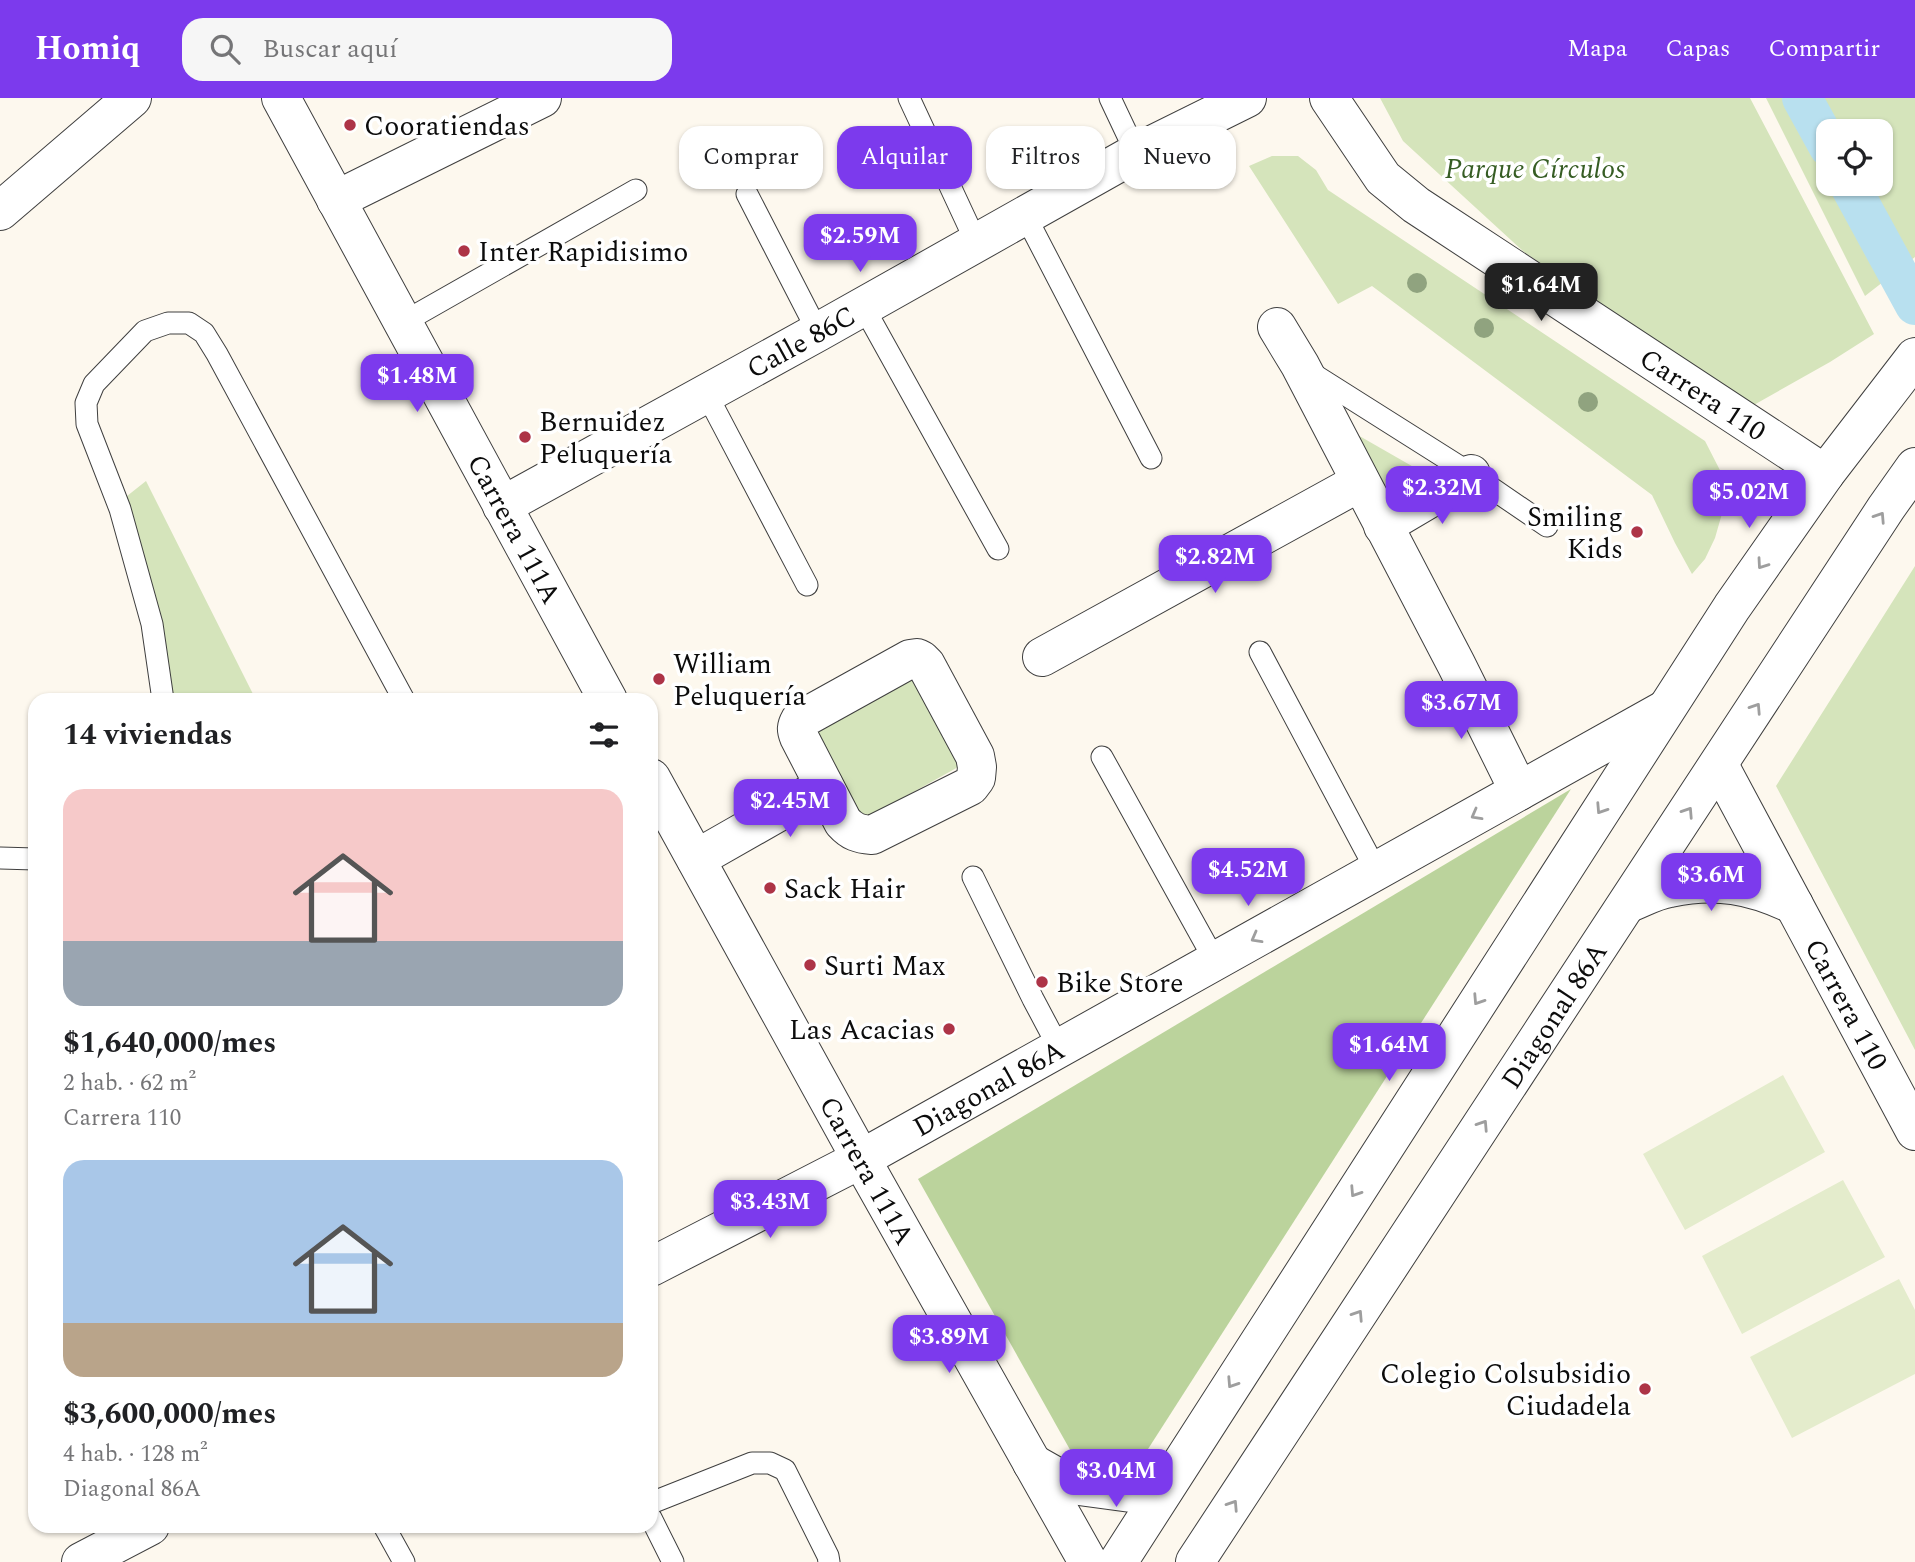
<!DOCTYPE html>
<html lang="es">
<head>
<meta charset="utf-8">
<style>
  body { margin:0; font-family:Spectral,serif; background:#f6f6f6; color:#202124; height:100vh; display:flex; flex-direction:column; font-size:26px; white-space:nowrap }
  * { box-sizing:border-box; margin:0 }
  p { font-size:23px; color:#757577 }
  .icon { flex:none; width:38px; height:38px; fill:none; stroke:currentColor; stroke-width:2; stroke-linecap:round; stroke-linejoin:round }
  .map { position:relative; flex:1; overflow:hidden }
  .sheet { position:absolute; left:28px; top:595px; width:630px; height:840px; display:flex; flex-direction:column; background:#fff; border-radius:21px; box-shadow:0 2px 5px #0004 }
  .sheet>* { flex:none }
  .hud { position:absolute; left:679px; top:28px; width:665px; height:63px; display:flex; gap:14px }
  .buttons { position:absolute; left:1816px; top:21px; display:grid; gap:14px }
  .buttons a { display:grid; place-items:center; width:77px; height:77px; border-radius:14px; background:#fff; box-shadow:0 2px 5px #0004; font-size:35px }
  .price { position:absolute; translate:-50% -60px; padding:0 16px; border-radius:14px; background:#7c3aed; color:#fff; font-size:23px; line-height:46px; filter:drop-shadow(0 2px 4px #0008) }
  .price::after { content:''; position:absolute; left:50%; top:42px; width:21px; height:16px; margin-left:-10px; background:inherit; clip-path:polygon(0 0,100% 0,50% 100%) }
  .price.on { background:#222; color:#fff }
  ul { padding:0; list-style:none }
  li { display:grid; align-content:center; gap:14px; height:371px; padding:0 35px }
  li span { display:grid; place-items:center; height:217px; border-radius:21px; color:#555 }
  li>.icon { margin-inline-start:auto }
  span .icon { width:126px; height:126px; fill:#fffc; stroke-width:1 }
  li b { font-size:30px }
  h2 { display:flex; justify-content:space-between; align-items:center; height:84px; padding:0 35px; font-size:30px }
  .pill { padding:0 24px; border-radius:21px; background:#fff; box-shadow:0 2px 5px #0004; font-size:24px; line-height:63px }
  .pill.on { background:#7c3aed; color:#fff }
  header { display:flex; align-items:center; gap:42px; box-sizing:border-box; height:98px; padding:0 35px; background:#7c3aed; color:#fff }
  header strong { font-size:33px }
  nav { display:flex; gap:38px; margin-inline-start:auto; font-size:24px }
  .search { width:490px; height:63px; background:#f6f6f6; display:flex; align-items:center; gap:18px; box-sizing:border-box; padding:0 24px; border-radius:21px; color:#757577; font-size:26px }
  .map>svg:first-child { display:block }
</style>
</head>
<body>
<header>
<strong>Homiq</strong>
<div class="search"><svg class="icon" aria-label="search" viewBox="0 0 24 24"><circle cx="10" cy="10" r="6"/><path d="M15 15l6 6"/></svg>Buscar aquí</div>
<nav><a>Mapa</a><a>Capas</a><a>Compartir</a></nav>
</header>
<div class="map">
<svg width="1915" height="1464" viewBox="0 0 1915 1464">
  <rect width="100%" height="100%" fill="#fdf8ee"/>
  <path fill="#d5e4bb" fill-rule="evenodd" d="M1380,0h370l124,236 -44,28 -78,44 -228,-154 -121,-111z
    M1766,0h149v159l-50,39zM1829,33h52v53h-52z
    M1272,58h26l18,14 12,20 377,251 21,41 -3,28 -8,28 -10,21 -13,15 -17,-31 -23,-48 -280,-209 -34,18 -89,-138z
    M1349,332l82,47 -45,25z
    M146,383l110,219h-85l-2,-35 -47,-165z
    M1915,468v484l-139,-264z
    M919,564l50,99 -115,64 -51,-99z"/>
  <path fill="#bbd39c" d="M1571,691l-430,671 -68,-5 -155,-276z"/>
  <path fill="#e4eccc" d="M1783,977l42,77 -140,78 -42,-76z
    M1843,1082l42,77 -143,77 -40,-78z
    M1899,1181l16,31v64l-123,64 -42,-81z"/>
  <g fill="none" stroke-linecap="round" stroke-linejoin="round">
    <path stroke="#b8e0ef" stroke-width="40" d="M1802,0l27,49
      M1849,86l66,121"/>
    <g stroke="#3f3f3f" stroke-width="23">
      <path id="service" d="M909,0l67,144
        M1110,0l26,55
        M747,96l71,138
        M1025,117l126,243
        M863,208l135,243
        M402,225l234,-133
        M1308,273l163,103 76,52
        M706,295l101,192
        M1260,554l116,218
        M163,602l-11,-76 -32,-115 -33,-85 -1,-21 8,-19 51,-53 23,-8h21l15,10 13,21 187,346
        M1102,659l113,204
        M0,760l35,1
        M973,779l60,122 26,49
        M651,1405l101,-40h18l15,7 43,86 1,6
        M651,1420l22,44
        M384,1428l20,36"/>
    </g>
    <g stroke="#3f3f3f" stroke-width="40">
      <g id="minor">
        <path id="s1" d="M281,0l327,602"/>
        <path id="s2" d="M1329,0l54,80 33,27 409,269"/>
        <path d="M336,102l206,-102"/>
        <path d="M0,113l132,-113"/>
        <path d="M1277,229l23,38 156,299 63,127"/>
        <path id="s3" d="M502,408l316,-174 318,-179 111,-55"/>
        <path d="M1383,428l88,-52"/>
        <path d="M1042,559l318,-175"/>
        <path d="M917,560l4,2 5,5 49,91 2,11 -1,11 -6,8 -98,49c-13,-1 -20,-3 -29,-13l-44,-85c-3,-7 -3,-10 1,-17l110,-61z"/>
        <path id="s4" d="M1719,667l196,366"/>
        <path id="s5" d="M651,680l210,381 227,403"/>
        <path d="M696,761l128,-73"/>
        <path id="s6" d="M651,1169l210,-108 803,-449"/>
        <path d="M81,1464l69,-36"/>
      </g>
    </g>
    <g stroke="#3f3f3f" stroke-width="40">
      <g id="tertiary">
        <path d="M1629,805c13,-5 27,-13 41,-15 46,-10 82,-3 124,17"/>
        <path d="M1032,1365l30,17 17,6 52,7 34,-5"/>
        <path d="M1118,1464l614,-955 93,-133 90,-117"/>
        <path id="s7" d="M1195,1464l691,-1054 29,-41"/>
      </g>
    </g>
    <use href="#service" stroke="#fff" stroke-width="21"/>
    <use href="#minor" stroke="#fff" stroke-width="38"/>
    <use href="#tertiary" stroke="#fff" stroke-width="38"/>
  </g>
  <g fill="#90a37f">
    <circle cx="1417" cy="185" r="10"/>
    <circle cx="1484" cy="230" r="10"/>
    <circle cx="1588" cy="304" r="10"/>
  </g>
  <defs><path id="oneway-chevron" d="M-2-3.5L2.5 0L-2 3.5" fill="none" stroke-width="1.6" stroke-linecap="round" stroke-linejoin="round" transform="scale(1.75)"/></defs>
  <g stroke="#9e9e9e">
    <use href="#oneway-chevron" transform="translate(1880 419) rotate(-57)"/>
    <use href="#oneway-chevron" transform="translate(1762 466) rotate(125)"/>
    <use href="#oneway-chevron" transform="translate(1756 610) rotate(-57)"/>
    <use href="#oneway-chevron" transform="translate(1601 711) rotate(123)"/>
    <use href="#oneway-chevron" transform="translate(1688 714) rotate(-57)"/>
    <use href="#oneway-chevron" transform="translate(1476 717) rotate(151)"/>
    <use href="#oneway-chevron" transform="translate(1256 840) rotate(151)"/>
    <use href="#oneway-chevron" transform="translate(1478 902) rotate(123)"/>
    <use href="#oneway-chevron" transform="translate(1483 1027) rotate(-57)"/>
    <use href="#oneway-chevron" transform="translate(1355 1094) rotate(123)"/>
    <use href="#oneway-chevron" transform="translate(1358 1217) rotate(-57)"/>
    <use href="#oneway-chevron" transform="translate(1232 1285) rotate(123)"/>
    <use href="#oneway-chevron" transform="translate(1233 1407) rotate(-57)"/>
  </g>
  <g fill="#ad3447" stroke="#fff" stroke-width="2.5">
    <circle cx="350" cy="27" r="7"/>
    <circle cx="464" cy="153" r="7"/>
    <circle cx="525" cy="339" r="7"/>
    <circle cx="1637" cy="434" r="7"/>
    <circle cx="659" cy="581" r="7"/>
    <circle cx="770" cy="790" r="7"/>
    <circle cx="810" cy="867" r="7"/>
    <circle cx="1042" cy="884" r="7"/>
    <circle cx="949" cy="931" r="7"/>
    <circle cx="1645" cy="1291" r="7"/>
  </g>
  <g text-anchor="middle" stroke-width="7" stroke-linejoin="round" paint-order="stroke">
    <g font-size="28" fill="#0c0c0c" stroke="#fff" text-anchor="start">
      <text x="364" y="37">Cooratiendas</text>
      <text x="478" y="163">Inter Rapidisimo</text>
      <text x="539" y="333">Bernuidez<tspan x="539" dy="32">Peluquería</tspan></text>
      <text x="1623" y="428" text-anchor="end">Smiling<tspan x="1623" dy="32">Kids</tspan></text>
      <text x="673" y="575">William<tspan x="673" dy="32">Peluquería</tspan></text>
      <text x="784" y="800">Sack Hair</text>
      <text x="824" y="877">Surti Max</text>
      <text x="1056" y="894">Bike Store</text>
      <text x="935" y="941" text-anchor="end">Las Acacias</text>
      <text x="1631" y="1285" text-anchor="end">Colegio Colsubsidio<tspan x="1631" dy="32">Ciudadela</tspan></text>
    </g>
    <g font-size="28" font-style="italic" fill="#365d24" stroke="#fff">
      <text x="1535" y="80">Parque Círculos</text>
    </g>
    <g font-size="28" fill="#0c0c0c" stroke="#fff">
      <text dy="10" stroke="none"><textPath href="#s3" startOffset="341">Calle 86C</textPath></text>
      <text dy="10" stroke="none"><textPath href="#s2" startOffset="483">Carrera 110</textPath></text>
      <text dy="10" stroke="none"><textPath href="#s1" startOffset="490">Carrera 111A</textPath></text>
      <text dy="10" stroke="none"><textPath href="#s4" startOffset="271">Carrera 110</textPath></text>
      <text dy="10" stroke="none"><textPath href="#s7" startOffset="654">Diagonal 86A</textPath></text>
      <text dy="10" stroke="none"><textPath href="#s6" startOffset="382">Diagonal 86A</textPath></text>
      <text dy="10" stroke="none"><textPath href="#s5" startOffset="448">Carrera 111A</textPath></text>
    </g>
  </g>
</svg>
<div class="buttons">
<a><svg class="icon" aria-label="locate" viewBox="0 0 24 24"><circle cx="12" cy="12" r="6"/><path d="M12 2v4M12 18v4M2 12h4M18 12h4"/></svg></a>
</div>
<b class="price" style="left:860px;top:176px">$2.59M</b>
<b class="price on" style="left:1541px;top:225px">$1.64M</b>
<b class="price" style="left:417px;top:316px">$1.48M</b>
<b class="price" style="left:1442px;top:428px">$2.32M</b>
<b class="price" style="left:1749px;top:432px">$5.02M</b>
<b class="price" style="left:1215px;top:497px">$2.82M</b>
<b class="price" style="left:1461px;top:643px">$3.67M</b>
<b class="price" style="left:790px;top:741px">$2.45M</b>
<b class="price" style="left:1248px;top:810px">$4.52M</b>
<b class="price" style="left:1711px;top:815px">$3.6M</b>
<b class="price" style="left:1389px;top:985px">$1.64M</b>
<b class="price" style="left:770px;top:1142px">$3.43M</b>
<b class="price" style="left:949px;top:1277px">$3.89M</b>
<b class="price" style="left:1116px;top:1411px">$3.04M</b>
<div class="hud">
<a class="pill">Comprar</a>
<a class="pill on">Alquilar</a>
<a class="pill">Filtros</a>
<a class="pill">Nuevo</a>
</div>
<section class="sheet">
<h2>14 viviendas<svg class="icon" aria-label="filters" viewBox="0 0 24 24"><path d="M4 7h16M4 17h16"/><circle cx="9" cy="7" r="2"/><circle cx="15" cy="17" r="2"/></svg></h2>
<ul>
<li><span style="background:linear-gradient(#f6c9c9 70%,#9aa5b1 0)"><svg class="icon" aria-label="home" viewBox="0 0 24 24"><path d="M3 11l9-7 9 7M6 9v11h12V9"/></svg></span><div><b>$1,640,000/mes</b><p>2 hab. · 62 m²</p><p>Carrera 110</p></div></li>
<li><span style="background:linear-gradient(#a9c7e8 75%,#b9a48a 0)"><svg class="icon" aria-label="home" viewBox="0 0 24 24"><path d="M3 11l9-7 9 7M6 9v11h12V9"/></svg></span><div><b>$3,600,000/mes</b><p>4 hab. · 128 m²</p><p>Diagonal 86A</p></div></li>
</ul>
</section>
</div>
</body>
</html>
